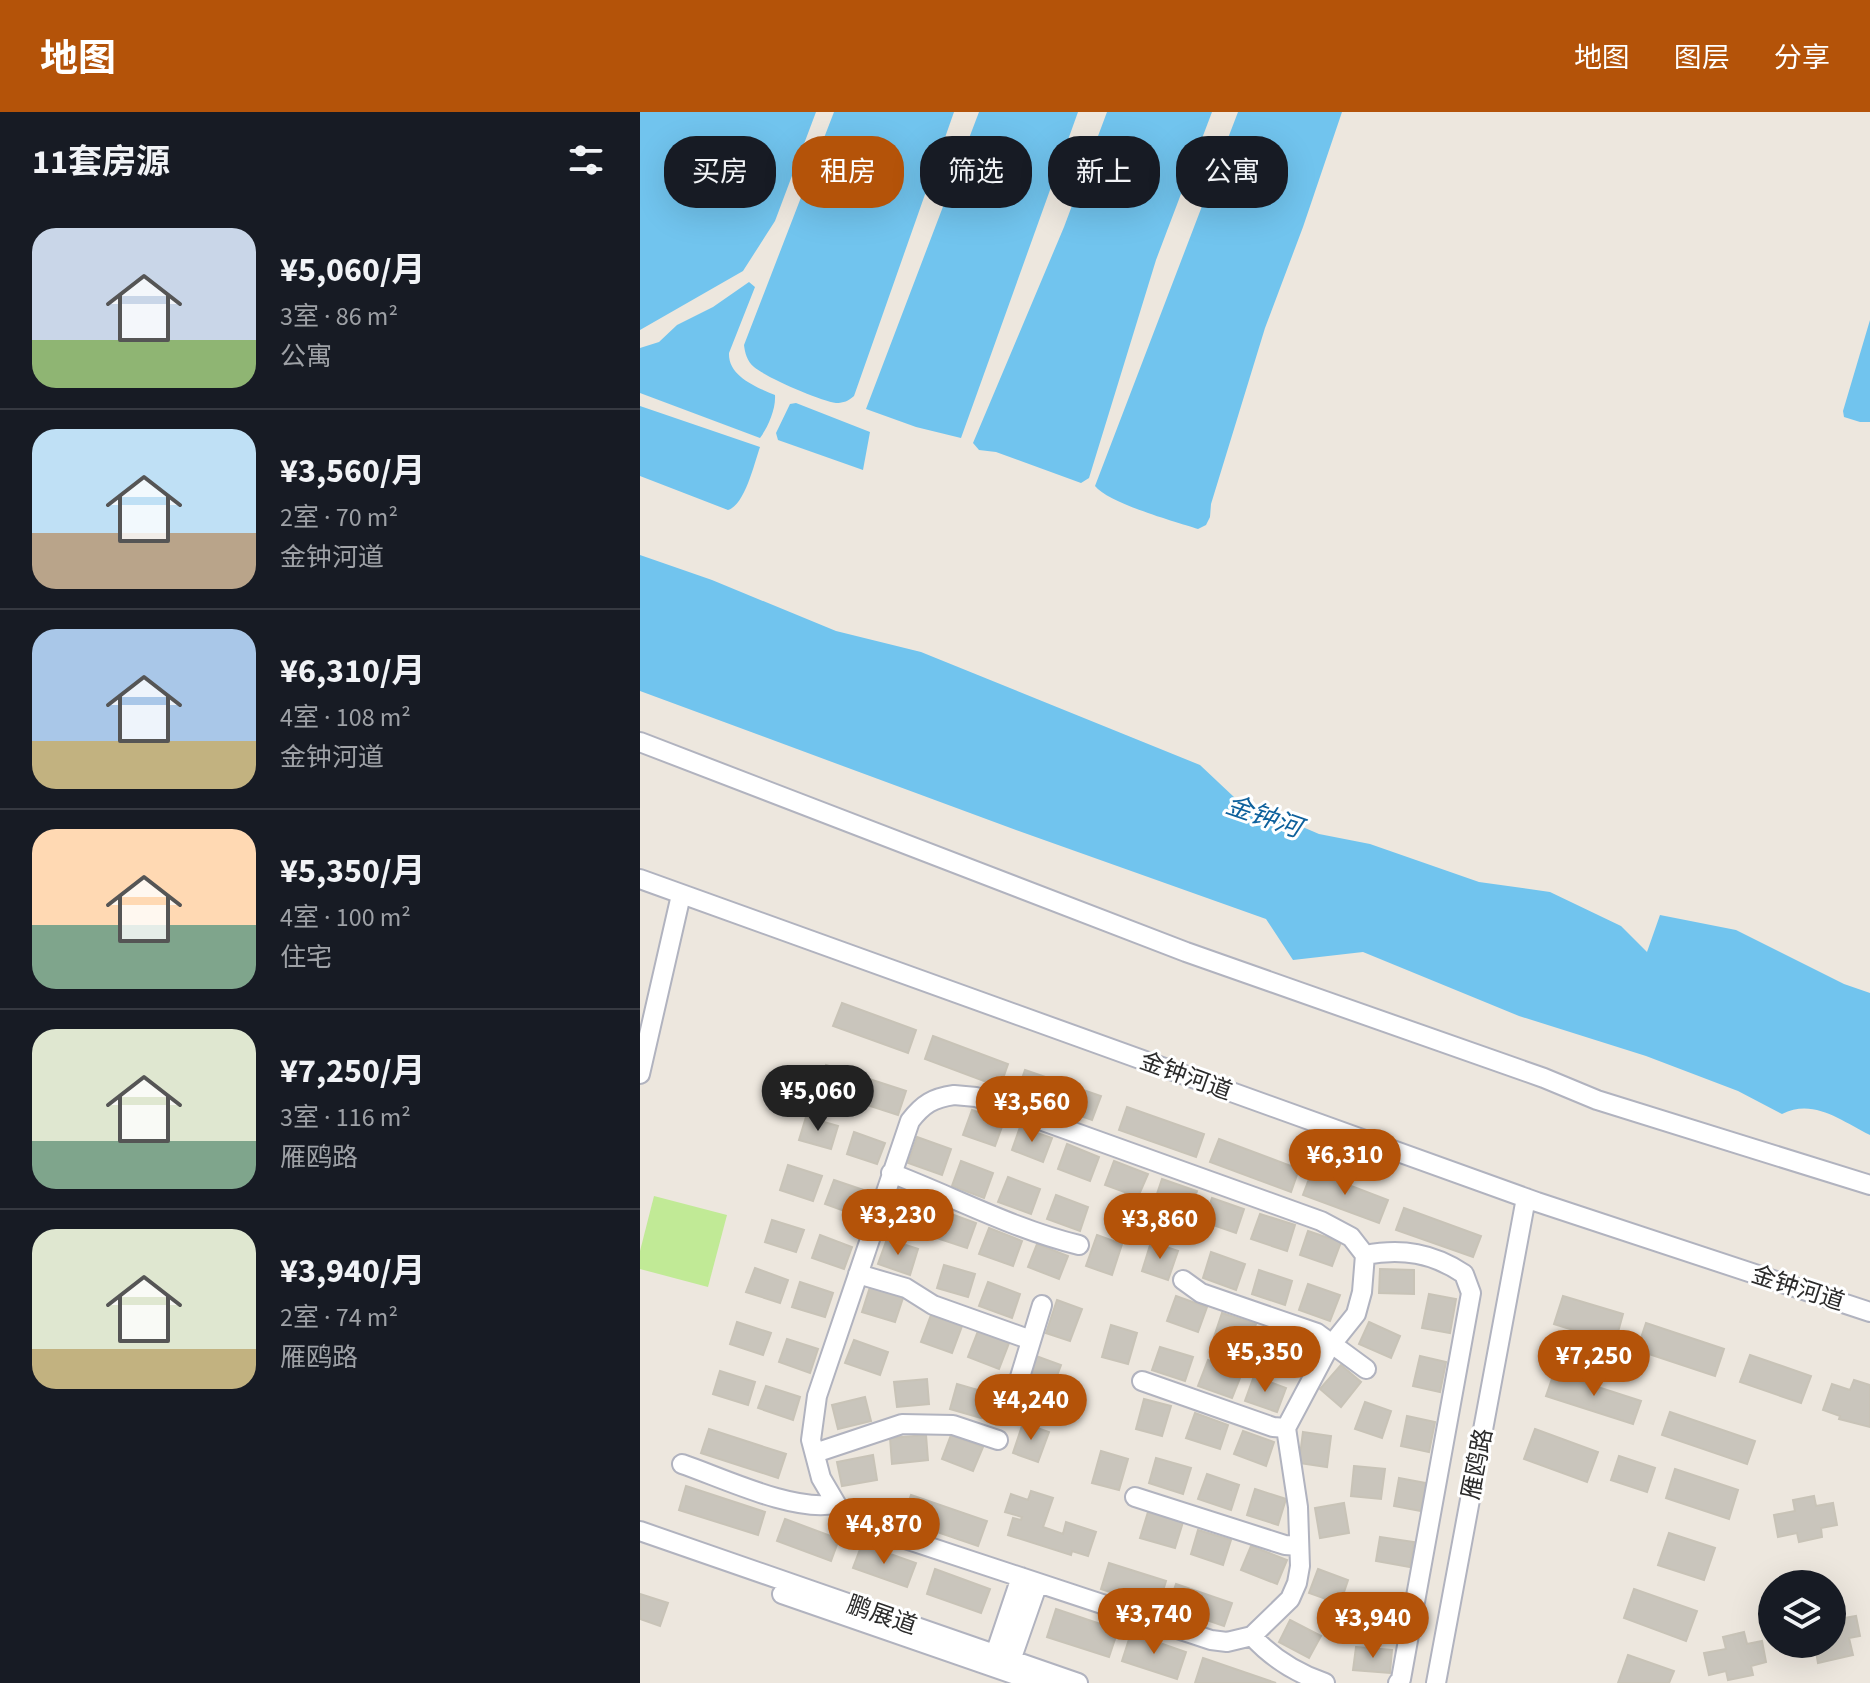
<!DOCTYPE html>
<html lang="zh">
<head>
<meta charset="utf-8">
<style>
  body { margin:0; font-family:"Source Sans 3","Noto Sans SC",sans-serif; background:#20242c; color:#f1f3f6; height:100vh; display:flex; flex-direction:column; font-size:30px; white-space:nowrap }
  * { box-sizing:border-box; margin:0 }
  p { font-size:26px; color:#9ea1a6 }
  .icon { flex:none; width:44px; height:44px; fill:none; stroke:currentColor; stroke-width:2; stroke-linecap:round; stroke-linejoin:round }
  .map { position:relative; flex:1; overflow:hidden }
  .details { display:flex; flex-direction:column; background:#171b24; width:640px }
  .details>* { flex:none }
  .top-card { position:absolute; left:24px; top:24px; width:760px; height:72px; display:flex; gap:16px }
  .controls { position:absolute; left:1118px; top:1458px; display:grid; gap:16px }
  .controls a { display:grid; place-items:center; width:88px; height:88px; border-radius:50%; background:#171b24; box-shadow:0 8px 32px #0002; font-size:40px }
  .price { position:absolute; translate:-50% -68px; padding:0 18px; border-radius:28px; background:#b45309; color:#fff; font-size:26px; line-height:52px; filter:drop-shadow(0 2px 4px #0008) }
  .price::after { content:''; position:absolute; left:50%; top:48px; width:24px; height:18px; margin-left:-12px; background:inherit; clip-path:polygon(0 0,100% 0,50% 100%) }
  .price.active { background:#222; color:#fff }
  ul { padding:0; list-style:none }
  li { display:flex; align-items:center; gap:24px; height:200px; padding:0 32px }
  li+li { border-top:2px solid #363941 }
  li span { display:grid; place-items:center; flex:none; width:224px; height:160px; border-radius:24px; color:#555 }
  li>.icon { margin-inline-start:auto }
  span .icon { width:96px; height:96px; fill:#fffc; stroke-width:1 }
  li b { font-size:34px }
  h2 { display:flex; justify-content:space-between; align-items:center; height:96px; padding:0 32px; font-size:34px }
  .pill { padding:0 28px; border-radius:32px; background:#171b24; box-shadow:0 8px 32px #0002; font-size:28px; line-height:72px }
  .pill.active { background:#b45309; color:#fff }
  header { display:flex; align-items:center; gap:48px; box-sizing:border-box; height:112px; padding:0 40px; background:#b45309; color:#fff }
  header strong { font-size:38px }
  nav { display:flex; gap:44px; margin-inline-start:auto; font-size:28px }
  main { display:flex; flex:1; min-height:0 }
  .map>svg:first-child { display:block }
</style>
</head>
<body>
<header>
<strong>地图</strong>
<nav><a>地图</a><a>图层</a><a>分享</a></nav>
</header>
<main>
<section class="details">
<h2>11套房源<svg class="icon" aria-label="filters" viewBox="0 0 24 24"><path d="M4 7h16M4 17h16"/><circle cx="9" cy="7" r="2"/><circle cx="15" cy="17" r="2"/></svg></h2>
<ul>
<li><span style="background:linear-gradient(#c9d6e8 70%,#8fb573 0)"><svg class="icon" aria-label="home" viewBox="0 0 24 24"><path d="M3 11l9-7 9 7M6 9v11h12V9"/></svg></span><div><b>¥5,060/月</b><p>3室 · 86 m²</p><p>公寓</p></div></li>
<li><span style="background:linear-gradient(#bfe0f5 65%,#b9a48a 0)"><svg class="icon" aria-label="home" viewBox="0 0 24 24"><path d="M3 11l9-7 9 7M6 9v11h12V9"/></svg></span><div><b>¥3,560/月</b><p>2室 · 70 m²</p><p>金钟河道</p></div></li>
<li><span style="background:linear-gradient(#a9c7e8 70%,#c2b280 0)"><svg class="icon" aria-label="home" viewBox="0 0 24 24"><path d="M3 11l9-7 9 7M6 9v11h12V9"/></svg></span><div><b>¥6,310/月</b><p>4室 · 108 m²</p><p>金钟河道</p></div></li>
<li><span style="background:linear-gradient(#ffd9b3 60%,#7fa58c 0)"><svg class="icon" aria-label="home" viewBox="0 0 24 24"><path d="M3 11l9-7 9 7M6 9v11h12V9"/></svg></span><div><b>¥5,350/月</b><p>4室 · 100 m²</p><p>住宅</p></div></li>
<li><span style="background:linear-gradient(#dfe7d0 70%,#7fa58c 0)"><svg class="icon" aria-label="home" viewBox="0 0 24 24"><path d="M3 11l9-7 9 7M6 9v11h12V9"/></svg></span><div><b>¥7,250/月</b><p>3室 · 116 m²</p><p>雁鸥路</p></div></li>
<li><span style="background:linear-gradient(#dfe7d0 75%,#c2b280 0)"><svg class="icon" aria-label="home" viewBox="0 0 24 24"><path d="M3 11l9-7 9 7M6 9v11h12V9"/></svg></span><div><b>¥3,940/月</b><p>2室 · 74 m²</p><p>雁鸥路</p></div></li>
</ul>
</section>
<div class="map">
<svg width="1230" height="1571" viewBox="0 0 1230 1571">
  <rect width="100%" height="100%" fill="#ede7de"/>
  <path fill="#c1ea96" d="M14,1084l73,19 -19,72 -68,-18v-18z"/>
  <path fill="#71c4ee" d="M0,0h176l-41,109 -32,50 -103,59z
    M194,0h120l-100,284c-6,5 -10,7 -18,7 -15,-2 -69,-25 -82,-36 -7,-6 -9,-14 -10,-22z
    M339,0h99l-117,326 -45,-11 -50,-18z
    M467,0h105l-56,148 -67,218 -8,5 -85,-31 -17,-2 -6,-7 91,-216z
    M598,0h104l-39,115 -38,101 -54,176 -1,13 -4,8 -8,4c-22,-7 -90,-26 -103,-43z
    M109,170l6,5 -26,66c-1,23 27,34 46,42 1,14 -7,32 -15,43l-120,-45v-45l19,-6 18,-17 36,-18z
    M1230,208v102h-10l-16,-5 -1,-6z
    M156,291l74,29 -7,38 -85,-30 -2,-7 14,-29z
    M0,294l120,41c-6,17 -15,58 -32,63l-88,-34z
    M0,443l72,25 124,51 85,21 279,113 35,33 84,36 51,10 109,38 71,10 71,34 26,26 13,-37 76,15 108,54 26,9v142c-29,-14 -56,-37 -88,-21l-44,-23 -92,-35 -127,-40 -156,-64 -70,8 -27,-41 -250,-89 -376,-139z"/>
  <path fill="#c9c5bc" stroke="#c8c3b7" stroke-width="2" d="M202,891l74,27 -8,23 -75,-27z
    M293,924l75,28 -8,23 -75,-28z
    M186,953l80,26 -8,24 -80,-26z
    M385,958l76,26 -9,24 -75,-27z
    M487,995l77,27 -8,23 -77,-27z
    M332,998l32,11 -9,25 -32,-11z
    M166,1005l32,9 -7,23 -32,-9z
    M380,1015l32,11 -9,24 -31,-12z
    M214,1020l31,11 -8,21 -30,-10z
    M277,1025l34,12 -9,26 -34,-12z
    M579,1027l80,30 -8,23 -81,-30z
    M427,1032l32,13 -9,24 -32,-12z
    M321,1049l32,12 -9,25 -32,-12z
    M474,1049l34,13 -10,23 -33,-12z
    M148,1053l34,11 -9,25 -33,-11z
    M672,1059l76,29 -9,23 -76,-28z
    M368,1065l32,12 -9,25 -33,-12z
    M522,1067l35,12 -9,24 -34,-12z
    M194,1068l33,11 -9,25 -33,-12z
    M259,1076l33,12 -8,23 -33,-11z
    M416,1083l32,12 -8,24 -33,-12z
    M572,1086l32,11 -8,24 -32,-11z
    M764,1096l77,28 -8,21 -77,-27z
    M303,1099l33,12 -9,25 -33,-11z
    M620,1102l35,11 -8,26 -36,-12z
    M132,1108l32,10 -8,22 -31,-10z
    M349,1116l33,13 -9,25 -34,-12z
    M668,1119l33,11 -9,24 -32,-11z
    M180,1123l32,12 -8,22 -32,-11z
    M457,1123l25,9 -10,31 -26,-9z
    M247,1127l31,10 -8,26 -32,-11z
    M511,1130l27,9 -10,29 -26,-9z
    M397,1132l31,12 -9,23 -31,-12z
    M571,1140l34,12 -9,26 -33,-12z
    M304,1153l31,9 -7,23 -31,-9z
    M115,1156l33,12 -8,23 -34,-11z
    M740,1157l34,1v24l-35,-1z
    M619,1158l33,11 -7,24 -33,-11z
    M160,1170l33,11 -8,24 -33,-10z
    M348,1170l32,12 -8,24 -33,-12z
    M668,1172l32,11 -10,26 -31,-11z
    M230,1175l33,11 -8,24 -33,-10z
    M789,1182l27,5 -6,34 -28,-5z
    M536,1184l31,11 -9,25 -31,-11z
    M923,1184l60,18 -8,29 -61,-19z
    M417,1188l25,9 -12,32 -24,-8z
    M582,1201l34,11 -8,24 -34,-11z
    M291,1203l31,11 -10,27 -31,-11z
    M97,1210l34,11 -8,22 -33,-11z
    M729,1210l31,14 -9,22 -32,-14z
    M1006,1211l78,26 -9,27 -78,-26z
    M471,1213l26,8 -9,31 -26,-7z
    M338,1219l31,12 -10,26 -31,-12z
    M638,1219l32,12 -9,25 -33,-12z
    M147,1227l31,10 -8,24 -31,-11z
    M214,1228l34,12 -8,23 -35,-12z
    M520,1235l33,10 -8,24 -33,-11z
    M1110,1243l61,21 -10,27 -61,-21z
    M396,1244l25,9 -12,32 -24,-9z
    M780,1244l26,6 -6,30 -27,-6z
    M568,1248l34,13 -10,25 -34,-12z
    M701,1253l20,17 -20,25 -21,-18z
    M80,1259l35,11 -7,23 -35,-11z
    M914,1261l87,28 -8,23 -87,-28z
    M614,1264l32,12 -9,24 -32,-11z
    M287,1267l2,25 -32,3 -3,-25z
    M1214,1268l16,5v42l-31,-8 1,-3 -17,-6 9,-26 18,6z
    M317,1272l31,9 -7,25 -31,-9z
    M126,1274l34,11 -7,23 -35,-12z
    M225,1285l6,24 -33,8 -6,-24z
    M504,1287l27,7 -9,30 -26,-7z
    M725,1290l26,9 -9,27 -27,-9z
    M1030,1300l85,29 -8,23 -85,-29z
    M555,1301l33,12 -8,24 -34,-11z
    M767,1304l28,6 -6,30 -28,-6z
    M383,1311l26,9 -11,30 -25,-9z
    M69,1317l77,25 -8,24 -77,-25z
    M895,1317l63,23 -11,30 -63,-23z
    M603,1319l31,11 -8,24 -32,-12z
    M663,1320l28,4 -4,31 -28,-4z
    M286,1323l2,25 -36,4 -2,-26z
    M311,1323l32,12 -10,24 -31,-12z
    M461,1339l27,8 -9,31 -27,-7z
    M233,1343l4,25 -35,6 -5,-24z
    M979,1344l36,12 -8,24 -36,-12z
    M516,1346l35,10 -8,26 -34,-11z
    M714,1354l31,3 -4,30 -30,-3z
    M1035,1357l63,21 -9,29 -63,-21z
    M567,1362l32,11 -8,25 -33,-11z
    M759,1366l27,5 -5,28 -27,-5z
    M46,1374l79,26 -7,23 -79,-25z
    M615,1377l31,10 -8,26 -31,-10z
    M391,1379l22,7 -10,29 20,7 3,-12 30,10 -8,24 -16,-5 -1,4 -63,-20 5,-17 8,2 1,-3 -17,-5 6,-18 17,6z
    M271,1383l76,26 -9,25 -76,-26z
    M1174,1384l2,10 17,-3 4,22 -16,3 1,9 -23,5 -2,-9 -19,4 -4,-22 21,-4 -2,-11z
    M704,1391l5,30 -29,5 -5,-30z
    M508,1400l35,10 -8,26 -35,-10z
    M145,1407l54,20 -8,22 -54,-20z
    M558,1418l33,10 -8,25 -32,-11z
    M1029,1421l46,15 -11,32 -46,-15z
    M740,1425l34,5 -4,25 -34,-6z
    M222,1432l54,19 -9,24 -54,-19z
    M611,1434l36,14 -10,24 -36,-14z
    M469,1451l57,18 -8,26 -57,-18z
    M295,1457l55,20 -9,24 -54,-19z
    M678,1457l30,11 -8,24 -31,-11z
    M536,1472l56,19 -8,23 -56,-19z
    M994,1477l63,22 -11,30 -62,-23z
    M728,1481l33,3 -2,24 -33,-3z
    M0,1482l28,9 -8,23 -20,-7z
    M416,1497l62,21 -9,27 -62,-20z
    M1197,1500l2,7 17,-3 4,20 -11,2 4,17 -35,8 -3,-17 -10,2 -1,-4h28v-31z
    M650,1508l31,16 -12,22 -30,-16z
    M1104,1520l3,12 15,-3 4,21 -15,4 2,9 -25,5 -2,-9 -17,4 -5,-22 22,-4 -3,-12z
    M491,1521l55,19 -9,27 -55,-18z
    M716,1535l36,3 -2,23 -37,-3z
    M988,1543l46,16 -5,12h-51z
    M563,1546l73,25h-81z"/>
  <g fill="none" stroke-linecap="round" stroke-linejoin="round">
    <g stroke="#b1b3bf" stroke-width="22">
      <path id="minor" d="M0,630l546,210 358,126 53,22 273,85
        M0,767l897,323 333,110
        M0,962l41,-179
        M314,983l22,2 345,124 30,16 14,18 -3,37 -6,22 -28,35 -42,79 12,79 2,59 -3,17 -7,16 -38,37 -25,6 -16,-2 -345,-114 -25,-14 -20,-34 -10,-38 6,-44 93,-275c13,-17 23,-23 44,-26z
        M251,1061c63,24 122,56 188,72
        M725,1143c37,-7 68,-2 99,19l7,19 -70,386 -3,4
        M218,1162l48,14 27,17 98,35
        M543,1168l18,13 116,40 49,36
        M380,1265l22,-72
        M502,1269l131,46 13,1
        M175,1341l87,-29 51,1 45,15
        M42,1352c41,14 111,48 152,40
        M495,1385l150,48 14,1
        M0,1419l438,152
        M142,1482l257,89
        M612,1524c20,22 44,37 73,47
        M351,1554l30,-89
        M368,1557l30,-86
        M796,1571l90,-485"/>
    </g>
    <use href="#minor" stroke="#fff" stroke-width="18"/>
  </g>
  <g text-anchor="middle" stroke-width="6" stroke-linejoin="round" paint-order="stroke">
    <g font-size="24" fill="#2b2b2b" stroke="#fff">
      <text transform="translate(546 964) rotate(20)" y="8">金钟河道</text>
      <text transform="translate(1158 1176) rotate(18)" y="8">金钟河道</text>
      <text transform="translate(837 1352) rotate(-79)" y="8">雁鸥路</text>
      <text transform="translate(242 1503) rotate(19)" y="8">鹏展道</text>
    </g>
    <g font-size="26" font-style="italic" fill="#0e619c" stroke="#fff">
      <text transform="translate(624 704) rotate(19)" y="9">金钟河</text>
    </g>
  </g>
</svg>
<div class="controls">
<a><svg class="icon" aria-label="layers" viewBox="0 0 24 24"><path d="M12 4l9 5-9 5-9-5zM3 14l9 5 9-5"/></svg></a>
</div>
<b class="price active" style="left:178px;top:1021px">¥5,060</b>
<b class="price" style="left:392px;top:1032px">¥3,560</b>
<b class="price" style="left:705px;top:1085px">¥6,310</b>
<b class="price" style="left:258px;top:1145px">¥3,230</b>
<b class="price" style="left:520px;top:1149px">¥3,860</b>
<b class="price" style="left:625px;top:1282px">¥5,350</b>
<b class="price" style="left:954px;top:1286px">¥7,250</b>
<b class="price" style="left:391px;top:1330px">¥4,240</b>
<b class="price" style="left:244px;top:1454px">¥4,870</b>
<b class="price" style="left:514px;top:1544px">¥3,740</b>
<b class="price" style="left:733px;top:1548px">¥3,940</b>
<div class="top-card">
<a class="pill">买房</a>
<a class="pill active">租房</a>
<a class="pill">筛选</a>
<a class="pill">新上</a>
<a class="pill">公寓</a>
</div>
</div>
</main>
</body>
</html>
